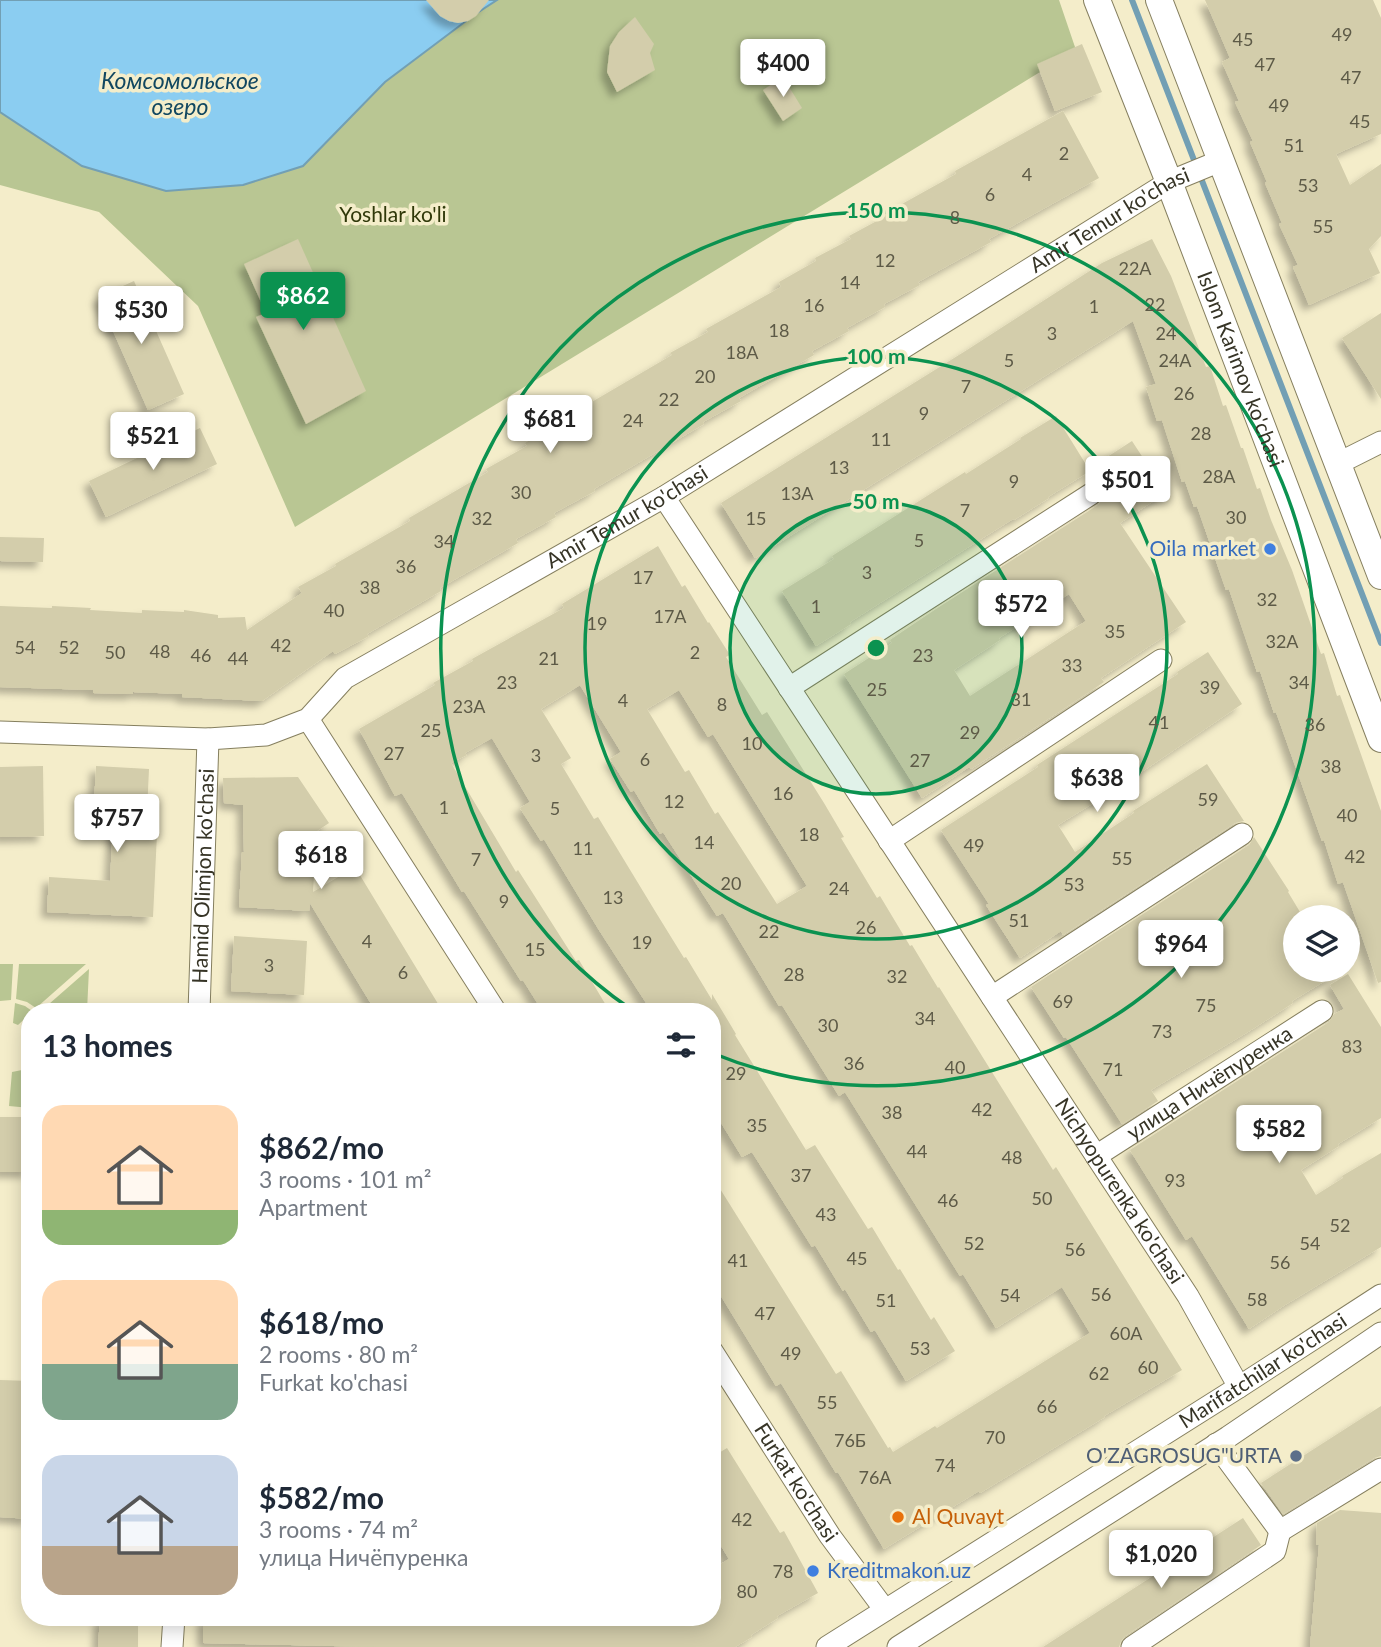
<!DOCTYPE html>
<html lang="en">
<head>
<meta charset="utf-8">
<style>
  body { margin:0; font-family:Lato,sans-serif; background:#f2f2f3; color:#1f2937; height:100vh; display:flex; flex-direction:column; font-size:26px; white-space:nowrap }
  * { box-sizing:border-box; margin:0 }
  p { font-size:23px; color:#747a83 }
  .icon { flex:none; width:38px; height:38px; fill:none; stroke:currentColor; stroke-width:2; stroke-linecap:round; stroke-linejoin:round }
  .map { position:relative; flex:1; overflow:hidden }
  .side { position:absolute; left:21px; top:1003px; width:700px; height:623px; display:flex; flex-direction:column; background:#fff; border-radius:28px; box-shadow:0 4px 18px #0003 }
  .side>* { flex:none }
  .controls { position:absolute; left:1283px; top:905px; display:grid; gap:14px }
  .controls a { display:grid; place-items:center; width:77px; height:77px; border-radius:50%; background:#fff; box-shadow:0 4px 18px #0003; font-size:35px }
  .price { position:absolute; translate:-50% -60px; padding:0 16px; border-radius:7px; background:#fff; color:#222; font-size:23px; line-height:46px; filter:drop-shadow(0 2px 4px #0008) }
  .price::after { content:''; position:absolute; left:50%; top:42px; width:21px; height:16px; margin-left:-10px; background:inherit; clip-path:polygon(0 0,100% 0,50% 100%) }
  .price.active { background:#0b9250; color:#fff }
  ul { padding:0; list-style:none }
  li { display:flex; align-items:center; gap:21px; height:175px; padding:0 21px }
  li span { display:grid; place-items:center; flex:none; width:196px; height:140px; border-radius:21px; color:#555 }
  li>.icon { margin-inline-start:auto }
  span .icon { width:84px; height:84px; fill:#fffc; stroke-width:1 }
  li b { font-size:30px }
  h2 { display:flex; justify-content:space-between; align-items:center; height:84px; padding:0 21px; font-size:30px }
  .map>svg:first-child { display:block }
</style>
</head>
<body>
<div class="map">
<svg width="1381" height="1647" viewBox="0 0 1381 1647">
  <defs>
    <filter id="shadow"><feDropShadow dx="-6" dy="6" stdDeviation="3.5" flood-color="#0004"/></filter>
  </defs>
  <rect width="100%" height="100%" fill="#f4edca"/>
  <path fill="#b9c693" d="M0,0h1059l17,50 -781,477 -97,-221 -99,-94 -99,-27z
    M0,964h13l-2,36 -11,1z
    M19,964h67l-50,44 -9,-6 -11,-3z
    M89,969l-2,42h-46z
    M15,1003l10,3 7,5 -2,1v2l-12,11 -5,-2z
    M30,1066v42l-21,-2 3,-34 10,-2z"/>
  <path fill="#8bcdf1" stroke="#729fb4" stroke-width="2" d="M0,0h497l-23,15 -89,67 -82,84 -60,19 -77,6 -84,-25 -82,-54z"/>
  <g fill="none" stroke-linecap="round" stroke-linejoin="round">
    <path stroke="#729fb4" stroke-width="6" d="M1132,0l249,643"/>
  </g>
  <path fill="#d3cdab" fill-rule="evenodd" filter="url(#shadow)" d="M426,0h63l-13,16 -8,5 -10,2 -9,-2 -9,-5z
    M1205,0h168l8,18v116l-45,20 14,31 31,-21v72l-12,13 11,24 -71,32 -16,-38 5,-2 -19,-41 3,-1 -17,-40 2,-1 -17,-40 3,-1 -18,-39 4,-1 -17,-39 8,-4z
    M635,17l19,27 -4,9 5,17 -38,22 -10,-20 3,-26 9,-14z
    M1082,44l20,48 -47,19 -18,-47z
    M783,77l19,31 -19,13 -20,-31z
    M1063,111l36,67 -110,61 2,3 -73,40 2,3 -36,19 1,3 -38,21 2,3 -37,20 2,4 -75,43 2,3 -38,21 1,2 -110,65 1,2 -41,22 2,4 -40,22 2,4 -78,45 1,3 -74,43 2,2 -34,18 -2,-3 -71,50 -80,-4v-3l-49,-2v2l-40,-1v-3l-93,-3v-81l52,2v-2l39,2 -1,2 52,3v-3l42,2v-2l34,5v3l27,-1 2,13 55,-37 -4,-6 38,-21 -1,-2 75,-43 -1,-3 79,-46 -2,-3 41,-23 -2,-3 37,-21 -1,-2 111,-65 -2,-2 38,-21 -2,-3 75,-42 -2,-5 37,-21 -1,-3 36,-19 -2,-3 37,-20 -2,-2 72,-40 -1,-3z
    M298,239l68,152 -60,33 -50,-107 10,-4 -22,-49z
    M1152,239l19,37 35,91 4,-1 13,40 3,-1 15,43h2l14,41 3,-1 11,32 21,50 29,84 3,-1 13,43 3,-1 41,116v171l-3,1 -35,-101 -5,2 -14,-44 -2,1 -46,-129 -2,1 -14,-42 -3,1 -28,-83 -3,1 -29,-84 -3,1 -9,-26 -3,1 -20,-62 -5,1 -11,-34 10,-3 -23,-63 -378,237 -34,-55 246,-153 135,-87z
    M134,281l50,113 -36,16 -50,-113z
    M1381,313v86l-39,-61z
    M1056,416l34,55 -42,26 1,1 -35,22 -1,-1 -163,103 1,2 -35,22 -34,-55 52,-32 -2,-3 133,-84 1,2 55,-35 -1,-1z
    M200,428l17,36 -111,53 -17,-36z
    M1132,441l34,52 -46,30 66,99 -85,56 3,4 -62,41 -71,46 -2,-2 -47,31 -78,-124 48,-31 -2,-3 46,-31 162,-104 4,-5 17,-11 -18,-28zM1069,594l17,27 -116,75 -16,-26 46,-30 -1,-2z
    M0,537l44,1 -1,24 -43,-1z
    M658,546l24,41 3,-2 23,38 1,-1 21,33 -4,2 36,58 5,-3 57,91 20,34 -3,1 36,60 3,-2 30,50 2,-1 26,43 1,-1 114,183 3,-3 126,203 -78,46 1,1 -125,76 -1,-2 -95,58 -46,-77 -2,1 -55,-90 -5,3 -55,-90 -2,1 -7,-12v-109l124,198 5,-3 47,77 2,-1 3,5 42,-26 2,2 153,-95 -28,-46 -66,41 -33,-54 -3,2 -115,-184 -6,4 -57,-91 -3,1 -56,-93 -6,3 -54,-84 -3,2 -26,-44 -3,2 -21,-33 11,-7 -41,-67 -39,24 30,49 -10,6 33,55 4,-2 57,94 29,47 2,-1 26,43v-6l24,40 -1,1 71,115 9,-5 53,84 4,-2 26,43 2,-1 31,51 3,-3 21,34 -49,30 -31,-51 -4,2 -26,-43 -2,2 -28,-46 -3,2 -60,-95 -10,5 -30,-49v-96h-60l-53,-82 -55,-91 -3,2 -21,-33 10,-6 -38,-64 -27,15 2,2 -16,8 65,109 2,-2 58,91 3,-1 31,52h-67l-20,-32 -2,1 -57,-90 -2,1 -60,-99 -7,3 -36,-67 76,-44 -2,-2 40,-22 -1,-2 92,-51 -2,-4zM679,690l29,47 5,-3 94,152 -30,18 -59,-92 -3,2 -26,-44 -4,2 -38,-63z
    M1208,652l34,52 -124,84 -60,37 17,27 59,-39 -1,-2 74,-47 37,57 -9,2 -172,112 -2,-4 -41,27 -34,-53 3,-1 -48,-74 97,-63 -1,-2 141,-91 -1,-2z
    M43,766l1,70 -44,1v-70z
    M96,766l53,3 -3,64 11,1 -4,83 -106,-5 2,-35 61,4 4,-75 -20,-1z
    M298,777l31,46 -48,32 34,2 -2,35 42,-25 88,145h-67l-66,-109 -1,8 -70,-4 3,-55h2l-1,-47 -19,-2 -1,-25z
    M1254,837l35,54 -1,1 15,25h-8v53h48l-51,31 1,2 -45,29 -97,58 7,11 -36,23 -56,-87 -2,1 -33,-51 218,-142z
    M234,936l73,5 -3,54 -73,-4z
    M1348,974l33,53v91l-43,26 1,2 -38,24 15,25 27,-17 -1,-2 39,-23v94l-96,58 -36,24 -57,-93 -6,4 -56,-90 199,-128 5,-8 10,-5 -14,-24z
    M0,1117h30v55h-30z
    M0,1380l30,1v57h-2l-2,40h4v41l-30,-2z
    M1381,1406v50l-7,2 -91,56 -22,-31z
    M727,1448l53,85 4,-2 34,62 -41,23 1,2 -27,17 1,2 -17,10h-359l-173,-4v-26h509v-48l17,-10 -17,-28v-74z
    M1340,1510l41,3v134h-71l9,-102h-3l1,-22z
    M1243,1518l18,27 -136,91 -4,5 -2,6h-76z
    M100,1617h38v30h-40z"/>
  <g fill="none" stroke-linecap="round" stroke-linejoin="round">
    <g stroke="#857f5f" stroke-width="23">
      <g id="minor">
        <path d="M1337,464l44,-22"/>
        <path id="s1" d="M664,497l524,799 51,91"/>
        <path d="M789,688l302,-194"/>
        <path d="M308,719l188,293"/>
        <path id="s2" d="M0,732l208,7 58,-4 42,-16 37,-41 319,-181 505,-315 51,-21"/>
        <path d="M889,841l272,-181"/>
        <path d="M992,997l250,-163"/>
        <path id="s3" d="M199,1012l9,-273"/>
        <path id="s4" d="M1096,1156l226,-145"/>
        <path id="s5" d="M712,1351l118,185 55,74"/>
        <path d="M1216,1444l64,87 101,-62"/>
        <path d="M172,1647l2,-30"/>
        <path id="s6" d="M827,1647l412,-260 142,-92"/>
        <path d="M898,1647l330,-210 153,-104"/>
        <path d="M1132,1647l143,-96 5,-20"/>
      </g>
    </g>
    <g stroke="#857f5f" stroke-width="28">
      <g id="major">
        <path id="s7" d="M1097,0l72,182 212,557"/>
        <path d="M1159,0l222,576"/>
      </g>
    </g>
    <use href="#minor" stroke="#fff" stroke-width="21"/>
    <use href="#major" stroke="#fff" stroke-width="26"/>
  </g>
  <circle cx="876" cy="648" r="146" fill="#0b9250" fill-opacity=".12"/>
  <g fill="none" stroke="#0b9250" stroke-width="3.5">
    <circle cx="876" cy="648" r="146"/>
    <circle cx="876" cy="648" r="291"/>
    <path d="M632 1010A437 437 0 1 1 712 1053"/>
  </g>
  <g fill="#3f7fe0" stroke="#f4edca" stroke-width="2.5">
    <circle cx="1270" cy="549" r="7"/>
    <circle cx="813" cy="1571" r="7"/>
  </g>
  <circle fill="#5c6f8a" stroke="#f4edca" stroke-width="2.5" cx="1296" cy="1456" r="7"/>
  <circle fill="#e8710a" stroke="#f4edca" stroke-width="2.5" cx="898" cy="1517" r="7"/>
  <g text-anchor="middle" stroke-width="7" stroke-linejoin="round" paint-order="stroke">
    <g font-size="18" fill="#5d5a47">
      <text x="1342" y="41">49</text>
      <text x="1243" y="46">45</text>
      <text x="1265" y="71">47</text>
      <text x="1351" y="84">47</text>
      <text x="1279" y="112">49</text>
      <text x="1360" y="128">45</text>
      <text x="1294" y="152">51</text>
      <text x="1064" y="160">2</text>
      <text x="1027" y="181">4</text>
      <text x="1308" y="192">53</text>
      <text x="990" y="201">6</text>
      <text x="955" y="224">8</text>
      <text x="1323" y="233">55</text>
      <text x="885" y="267">12</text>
      <text x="1135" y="275">22A</text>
      <text x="850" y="289">14</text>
      <text x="1155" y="311">22</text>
      <text x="814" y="312">16</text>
      <text x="1094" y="313">1</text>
      <text x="779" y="337">18</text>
      <text x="1052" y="340">3</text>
      <text x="1166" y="340">24</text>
      <text x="742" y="359">18A</text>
      <text x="1009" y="367">5</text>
      <text x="1175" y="367">24A</text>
      <text x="705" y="383">20</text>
      <text x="966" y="393">7</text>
      <text x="1184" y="400">26</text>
      <text x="669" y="406">22</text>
      <text x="924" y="420">9</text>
      <text x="633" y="427">24</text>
      <text x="1201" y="440">28</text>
      <text x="881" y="446">11</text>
      <text x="839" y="474">13</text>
      <text x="1219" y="483">28A</text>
      <text x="1014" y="488">9</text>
      <text x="521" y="499">30</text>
      <text x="797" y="500">13A</text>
      <text x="965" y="517">7</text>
      <text x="1236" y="524">30</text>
      <text x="482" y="525">32</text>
      <text x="756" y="525">15</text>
      <text x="919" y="547">5</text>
      <text x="444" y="548">34</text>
      <text x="406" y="573">36</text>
      <text x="867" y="579">3</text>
      <text x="643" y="584">17</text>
      <text x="370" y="594">38</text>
      <text x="1267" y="606">32</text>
      <text x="816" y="613">1</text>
      <text x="334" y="617">40</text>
      <text x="670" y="623">17A</text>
      <text x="597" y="630">19</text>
      <text x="1115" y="638">35</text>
      <text x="1282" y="648">32A</text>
      <text x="281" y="652">42</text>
      <text x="25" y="654">54</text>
      <text x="69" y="654">52</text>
      <text x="160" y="658">48</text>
      <text x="115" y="659">50</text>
      <text x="695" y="659">2</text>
      <text x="201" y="662">46</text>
      <text x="923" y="662">23</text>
      <text x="238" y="665">44</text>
      <text x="549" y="665">21</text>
      <text x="1072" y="672">33</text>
      <text x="507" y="689">23</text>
      <text x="1299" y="689">34</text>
      <text x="1210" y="694">39</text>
      <text x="877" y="696">25</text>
      <text x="1021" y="706">31</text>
      <text x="623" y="707">4</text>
      <text x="722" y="711">8</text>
      <text x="469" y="713">23A</text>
      <text x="1159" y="729">41</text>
      <text x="1315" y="731">36</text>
      <text x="431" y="737">25</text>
      <text x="970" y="739">29</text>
      <text x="752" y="750">10</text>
      <text x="394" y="760">27</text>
      <text x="536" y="762">3</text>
      <text x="645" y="766">6</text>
      <text x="920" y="767">27</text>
      <text x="1331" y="773">38</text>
      <text x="783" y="800">16</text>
      <text x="1208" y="806">59</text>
      <text x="674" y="808">12</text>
      <text x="444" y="814">1</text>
      <text x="555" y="815">5</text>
      <text x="1347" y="822">40</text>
      <text x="809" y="841">18</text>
      <text x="704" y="849">14</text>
      <text x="974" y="852">49</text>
      <text x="583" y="855">11</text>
      <text x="1355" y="863">42</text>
      <text x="1122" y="865">55</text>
      <text x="476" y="866">7</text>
      <text x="731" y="890">20</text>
      <text x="1074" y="891">53</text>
      <text x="839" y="895">24</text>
      <text x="613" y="904">13</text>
      <text x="504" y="908">9</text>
      <text x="1019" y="927">51</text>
      <text x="866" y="934">26</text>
      <text x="769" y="938">22</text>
      <text x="367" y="948">4</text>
      <text x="642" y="949">19</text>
      <text x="535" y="956">15</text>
      <text x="269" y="972">3</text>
      <text x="403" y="979">6</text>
      <text x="794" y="981">28</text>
      <text x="897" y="983">32</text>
      <text x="1063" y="1008">69</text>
      <text x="1206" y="1012">75</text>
      <text x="925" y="1025">34</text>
      <text x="828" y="1032">30</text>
      <text x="1162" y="1038">73</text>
      <text x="1352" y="1053">83</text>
      <text x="854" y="1070">36</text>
      <text x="955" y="1074">40</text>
      <text x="1113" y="1076">71</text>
      <text x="736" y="1080">29</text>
      <text x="982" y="1116">42</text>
      <text x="892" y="1119">38</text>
      <text x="757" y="1132">35</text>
      <text x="917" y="1158">44</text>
      <text x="1012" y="1164">48</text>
      <text x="801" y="1182">37</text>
      <text x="1175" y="1187">93</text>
      <text x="1042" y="1205">50</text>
      <text x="948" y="1207">46</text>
      <text x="826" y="1221">43</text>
      <text x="1340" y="1232">52</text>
      <text x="974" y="1250">52</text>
      <text x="1310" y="1250">54</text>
      <text x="1075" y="1256">56</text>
      <text x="857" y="1265">45</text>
      <text x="738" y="1267">41</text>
      <text x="1280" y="1269">56</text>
      <text x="1101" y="1301">56</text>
      <text x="1010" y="1302">54</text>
      <text x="1257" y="1306">58</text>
      <text x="886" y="1307">51</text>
      <text x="765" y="1320">47</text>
      <text x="1126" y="1340">60A</text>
      <text x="920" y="1355">53</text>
      <text x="791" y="1360">49</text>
      <text x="1148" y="1374">60</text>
      <text x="1099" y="1380">62</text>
      <text x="827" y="1409">55</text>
      <text x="1047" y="1413">66</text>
      <text x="995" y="1444">70</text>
      <text x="850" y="1447">76Б</text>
      <text x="945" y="1472">74</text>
      <text x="875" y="1484">76A</text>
      <text x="742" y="1526">42</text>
      <text x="783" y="1578">78</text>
      <text x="747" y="1598">80</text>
    </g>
    <g font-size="21" fill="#2f3809" stroke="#f4edca">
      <text x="393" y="222">Yoshlar ko'li</text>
    </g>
    <g font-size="21" fill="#363426" stroke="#f4edca">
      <text dy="7" stroke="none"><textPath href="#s2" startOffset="1258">Amir Temur ko'chasi</textPath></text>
      <text dy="7" stroke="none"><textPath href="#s7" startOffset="396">Islom Karimov ko'chasi</textPath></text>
      <text dy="7" stroke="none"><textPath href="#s2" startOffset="691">Amir Temur ko'chasi</textPath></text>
      <text dy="7" stroke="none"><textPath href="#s3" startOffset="136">Hamid Olimjon ko'chasi</textPath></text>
      <text dy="7" stroke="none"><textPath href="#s4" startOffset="135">улица Ничёпуренка</textPath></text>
      <text dy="7" stroke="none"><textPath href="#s1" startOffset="830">Nichyopurenka ko'chasi</textPath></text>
      <text dy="7" stroke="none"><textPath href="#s6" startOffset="516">Marifatchilar ko'chasi</textPath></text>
      <text dy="7" stroke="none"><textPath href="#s5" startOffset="156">Furkat ko'chasi</textPath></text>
    </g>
    <g font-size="21" fill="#366cbe" stroke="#f4edca" text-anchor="end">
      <text x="1256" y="556">Oila market</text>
      <text x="827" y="1578" text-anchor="start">Kreditmakon.uz</text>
    </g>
    <g font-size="21" fill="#4e5e75" stroke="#f4edca" text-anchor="end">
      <text x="1282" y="1463">O'ZAGROSUG"URTA</text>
    </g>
    <g font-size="21" fill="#c56008" stroke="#f4edca" text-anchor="start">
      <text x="912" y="1524">Al Quvayt</text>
    </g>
    <g font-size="23" font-style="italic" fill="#114760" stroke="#f4edca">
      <text x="180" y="89">Комсомольское<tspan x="180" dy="26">озеро</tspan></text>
    </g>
  </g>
  <circle cx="876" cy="648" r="10" fill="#0b9250" stroke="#f4edca" stroke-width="3.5"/>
  <g font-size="21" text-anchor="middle" font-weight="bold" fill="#0b9250" stroke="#f4edca" stroke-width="7" stroke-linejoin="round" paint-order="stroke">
    <text x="876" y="218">150 m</text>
    <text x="876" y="364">100 m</text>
    <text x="876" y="509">50 m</text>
  </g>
</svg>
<div class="controls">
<a><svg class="icon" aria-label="layers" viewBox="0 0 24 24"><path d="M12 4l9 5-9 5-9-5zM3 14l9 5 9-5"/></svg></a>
</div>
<b class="price" style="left:783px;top:99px">$400</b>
<b class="price active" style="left:303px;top:332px">$862</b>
<b class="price" style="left:141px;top:346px">$530</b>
<b class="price" style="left:550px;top:455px">$681</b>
<b class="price" style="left:153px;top:472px">$521</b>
<b class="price" style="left:1128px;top:516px">$501</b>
<b class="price" style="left:1021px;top:640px">$572</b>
<b class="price" style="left:1097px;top:814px">$638</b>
<b class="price" style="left:117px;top:854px">$757</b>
<b class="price" style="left:321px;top:891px">$618</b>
<b class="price" style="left:1181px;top:980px">$964</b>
<b class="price" style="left:1279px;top:1165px">$582</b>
<b class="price" style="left:1161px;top:1590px">$1,020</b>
<section class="side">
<h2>13 homes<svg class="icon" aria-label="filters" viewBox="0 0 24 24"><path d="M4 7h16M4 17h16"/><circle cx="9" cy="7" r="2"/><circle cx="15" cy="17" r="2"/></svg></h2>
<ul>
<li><span style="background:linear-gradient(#ffd9b3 75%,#8fb573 0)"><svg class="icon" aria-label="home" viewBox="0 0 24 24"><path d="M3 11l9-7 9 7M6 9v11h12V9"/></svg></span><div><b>$862/mo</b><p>3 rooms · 101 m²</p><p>Apartment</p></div></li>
<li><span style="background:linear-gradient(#ffd9b3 60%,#7fa58c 0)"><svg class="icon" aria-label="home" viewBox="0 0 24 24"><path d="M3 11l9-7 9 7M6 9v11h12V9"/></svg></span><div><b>$618/mo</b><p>2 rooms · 80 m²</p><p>Furkat ko'chasi</p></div></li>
<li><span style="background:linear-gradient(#c9d6e8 65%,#b9a48a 0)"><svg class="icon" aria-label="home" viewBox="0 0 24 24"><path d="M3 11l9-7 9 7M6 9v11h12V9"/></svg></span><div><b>$582/mo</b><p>3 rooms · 74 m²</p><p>улица Ничёпуренка</p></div></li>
</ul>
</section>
</div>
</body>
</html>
